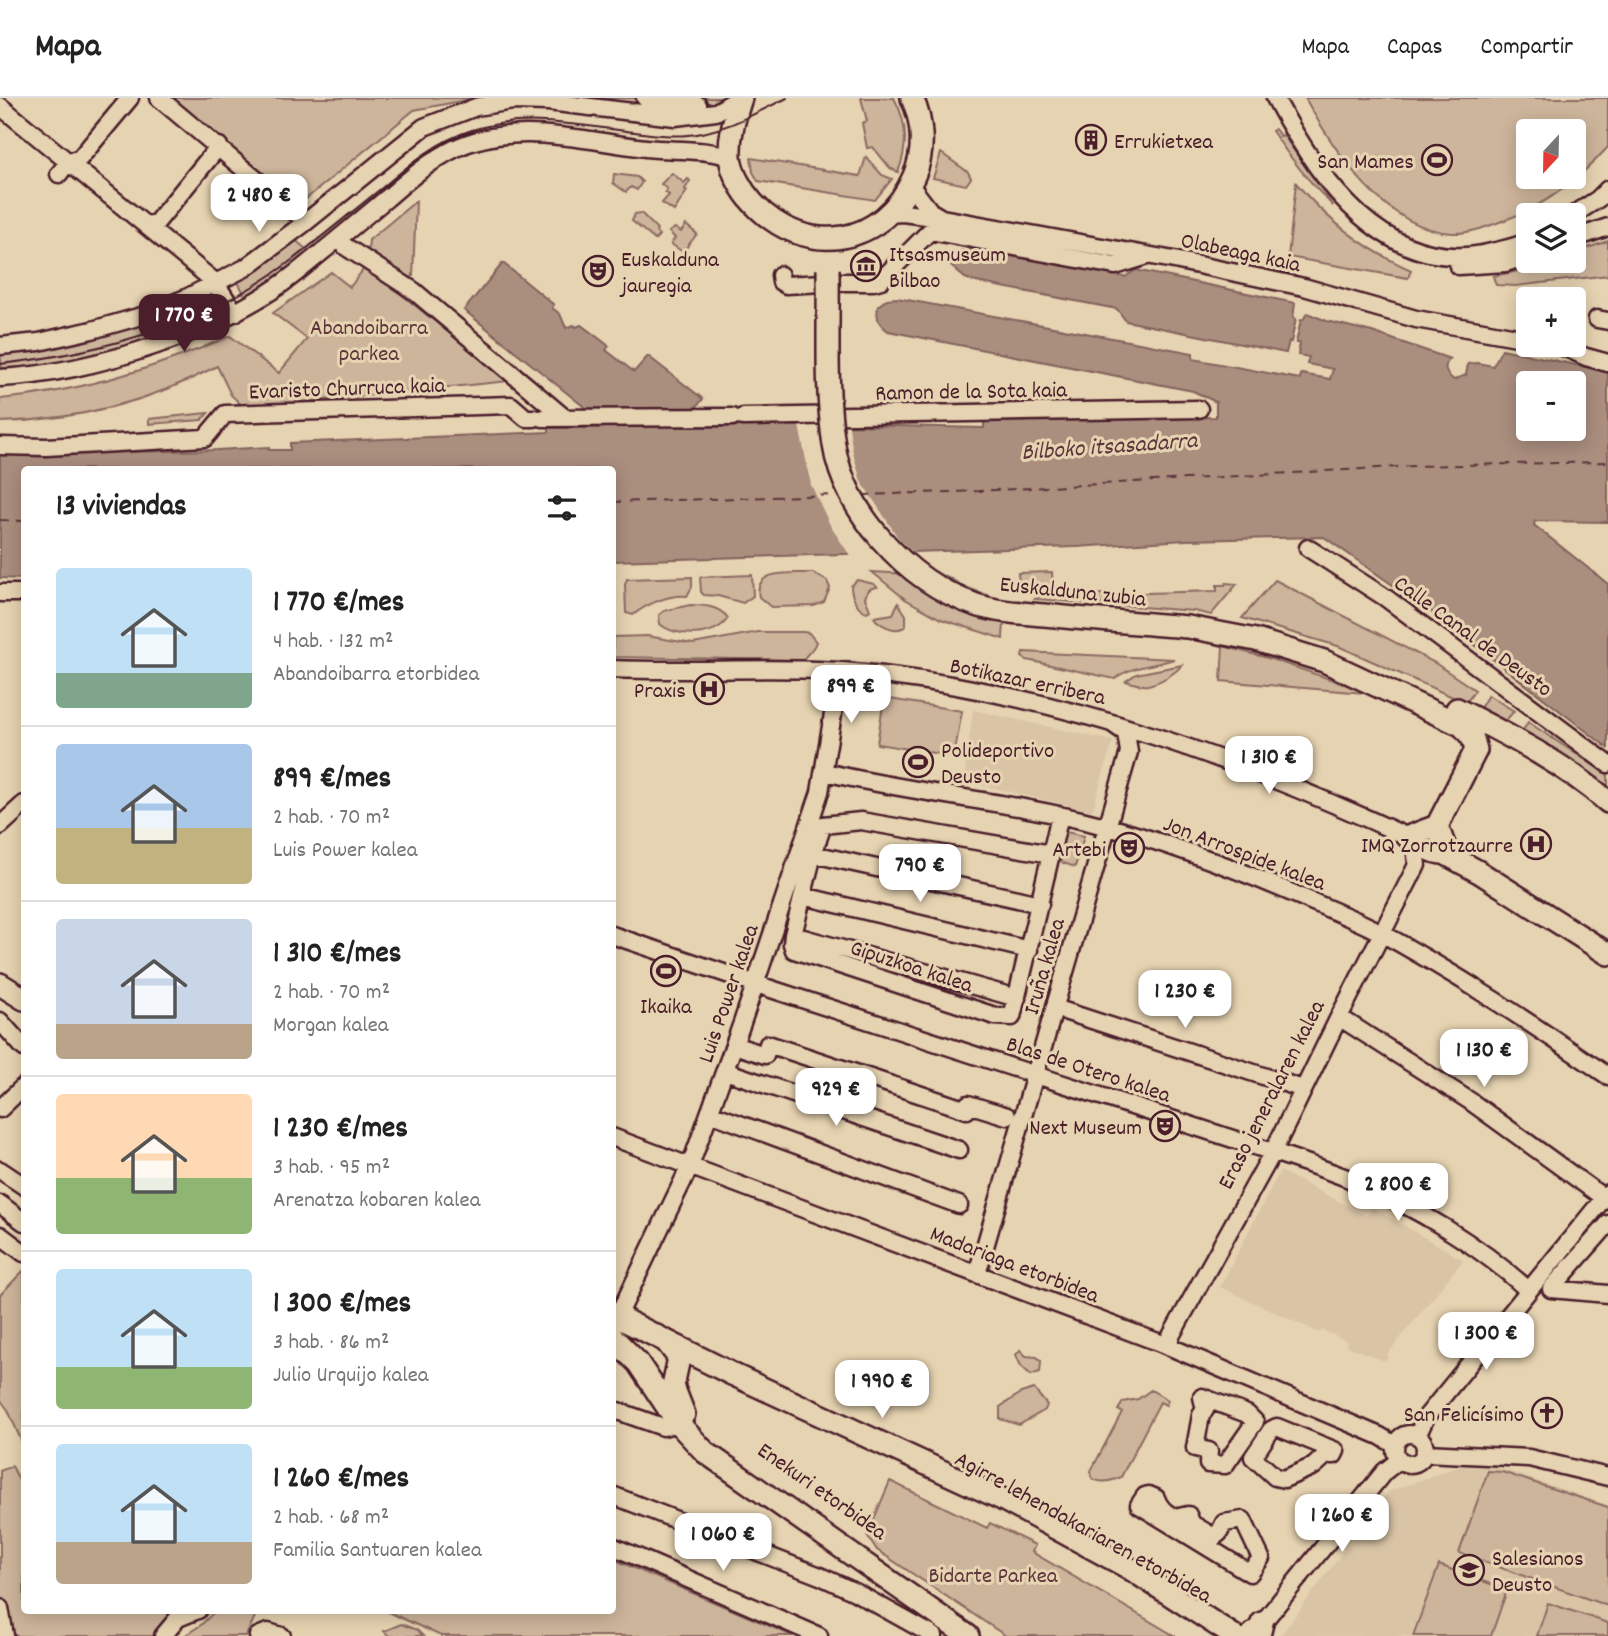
<!DOCTYPE html>
<html lang="es">
<head>
<meta charset="utf-8">
<style>
  body { margin:0; font-family:Dekko,sans-serif; background:#f2f2f2; color:#222; height:100vh; display:flex; flex-direction:column; font-size:26px; white-space:nowrap }
  * { box-sizing:border-box; margin:0 }
  p { font-size:23px; color:#767676 }
  .icon { flex:none; width:38px; height:38px; fill:none; stroke:currentColor; stroke-width:2; stroke-linecap:round; stroke-linejoin:round }
  .map { position:relative; flex:1; overflow:hidden }
  .panel { position:absolute; left:21px; top:368px; width:595px; height:1148px; display:flex; flex-direction:column; background:#fff; border-radius:7px; box-shadow:0 4px 18px #0003 }
  .panel>* { flex:none }
  .needle { width:46px; rotate:202deg }
  .controls { position:absolute; left:1516px; top:21px; display:grid; gap:14px }
  .controls a { display:grid; place-items:center; width:70px; height:70px; border-radius:7px; background:#fff; box-shadow:0 4px 18px #0003; font-size:35px }
  .price { position:absolute; translate:-50% -60px; padding:0 16px; border-radius:14px; background:#fff; color:#222; font-size:23px; line-height:46px; filter:drop-shadow(0 2px 4px #0008) }
  .price::after { content:''; position:absolute; left:50%; top:42px; width:21px; height:16px; margin-left:-10px; background:inherit; clip-path:polygon(0 0,100% 0,50% 100%) }
  .price.selected { background:#4a1f2b; color:#fff }
  ul { padding:0; list-style:none }
  li { display:flex; align-items:center; gap:21px; height:175px; padding:0 35px }
  li+li { border-top:2px solid #e0e0e0 }
  li span { display:grid; place-items:center; flex:none; width:196px; height:140px; border-radius:7px; color:#555 }
  li>.icon { margin-inline-start:auto }
  span .icon { width:84px; height:84px; fill:#fffc; stroke-width:1 }
  li b { font-size:30px }
  h2 { display:flex; justify-content:space-between; align-items:center; height:84px; padding:0 35px; font-size:30px }
  header { display:flex; align-items:center; gap:42px; box-sizing:border-box; height:98px; padding:0 35px; background:#fff; border-bottom:2px solid #e0e0e0 }
  header strong { font-size:33px }
  nav { display:flex; gap:38px; margin-inline-start:auto; font-size:24px }
  .map>svg:first-child { display:block }
</style>
</head>
<body>
<header>
<strong>Mapa</strong>
<nav><a>Mapa</a><a>Capas</a><a>Compartir</a></nav>
</header>
<div class="map">
<svg width="1608" height="1538" viewBox="0 0 1608 1538">
  <rect width="100%" height="100%" fill="#e6d3b1"/>
  <filter id="ink" filterUnits="userSpaceOnUse"><feTurbulence type="fractalNoise" baseFrequency=".0143" numOctaves="2"/><feDisplacementMap in="SourceGraphic" scale="14" xChannelSelector="R" yChannelSelector="G"/><feConvolveMatrix kernelMatrix="1 2 1 2 8 2 1 2 1" color-interpolation-filters="sRGB"/></filter>
  <g filter="url(#ink)">
    <path fill="#d9c4a6" d="M973,612l140,31 -21,70 -128,-30z
      M1280,1073l87,45 5,-9 91,53 -77,96 2,2 -3,3 -39,-15 1,-5 -25,-11 -2,3 -100,-46z
      M1460,1368l37,1 111,38v131h-328l108,-144z"/>
    <path fill="#cdb59b" stroke="#8c6a63" stroke-width="2" fill-rule="evenodd" d="M166,0h311l-63,12 -108,89 -20,-3z
      M549,0h176c-31,25 -136,4 -176,0z
      M861,0h33c13,23 14,49 4,74l-8,-4 -17,-21 -6,1 -5,-25 5,-2z
      M1305,0h303v49c-28,31 -63,59 -103,73 -17,6 -35,14 -52,13 -68,-3 -118,-81 -148,-135zM1573,33v46h-45v-46z
      M1275,31l5,7 3,-1 50,71c-23,-23 -43,-48 -61,-75z
      M941,55l27,19 3,6 -5,7 -33,-7z
      M866,59l16,18 10,4 -17,21 -117,-19 -5,-9 -2,-14 109,18z
      M672,75l12,10 4,-4 2,2 -5,8 2,2 -13,20 -12,-8 7,-8 -4,-3 2,-3 -6,-5z
      M614,76l23,3 5,5 -5,8 -6,-3 -5,5 -13,-9z
      M1296,85c31,37 70,67 115,87l-3,8 -120,-21z
      M416,103l-3,75 -3,3 -42,-27 1,-12z
      M641,115l16,16 -1,3 3,3 -4,5 -23,-19 3,-7z
      M686,127l11,9 -14,18 -12,-8 4,-6 -6,-6 6,-4 6,4z
      M294,141l18,15 -65,45 -9,-17z
      M1608,143v34l-92,11 -20,-1 -3,-9 21,-4 32,-11h27v-8z
      M366,168l143,115 -264,27 -14,-13 -14,-29c-67,36 -141,54 -217,56v-23c80,-7 157,-31 230,-63l49,37 28,-34 -34,-26 58,-41 19,15z
      M176,209l9,21 -37,13 -85,23 -61,8 -2,-21z
      M208,315l-6,7 -53,4v-5z
      M872,474l74,4 17,10 42,16 -2,37 -62,-20 -36,-20z
      M1052,474l1,17 -34,2 -1,-18z
      M813,475l14,8 3,7 -6,14 -10,4 -43,1 -12,-10c-6,-30 35,-23 54,-24z
      M752,477l1,21 -10,7 -25,-7 -14,-1 -3,-3 -1,-15z
      M692,479v10l-5,9c-18,-2 -40,8 -54,19l-7,-2 -1,-29 2,-5z
      M857,482l17,4 3,3c-8,1 -10,4 -12,11l5,12 -3,2c-10,-3 -16,-16 -16,-26z
      M1275,482l160,83 40,27 -9,13 -128,-57 -96,-28z
      M1226,485l11,1 -26,31 -17,-4 -159,-12 4,-3 178,-5v-6h8z
      M898,505l8,12v11c-9,7 -22,1 -30,-6l-2,-3 19,-3z
      M690,507c13,0 29,1 38,13 -12,20 -52,20 -68,6l-1,-9 5,-4z
      M758,534h45l6,1 7,9c-3,9 -9,11 -13,18l-190,-3v-20l34,-1 46,8z
      M1223,548l48,13 94,32 -1,2 -143,-12z
      M1023,554l151,7c-16,6 -48,8 -59,20l-88,-19 -5,-3z
      M1182,567c-6,8 -23,18 -34,20 -7,1 -16,-2 -22,-4l10,-7z
      M1488,597l26,16 -11,13 -24,-14z
      M884,600l78,13 -8,45 -77,-12z
      M1528,624l80,53v16l-87,-57z
      M1066,734l18,4 -9,31 -12,-4 -5,-5z
      M24,1172v177l-16,-37 -8,-11v-104z
      M1020,1252l6,6 11,1 4,4 -1,11 -9,3 -10,-9 -5,-11z
      M1034,1291l13,16 -2,5 -26,15 -19,-6v-12l21,-14z
      M1151,1292l17,10 -2,5 -6,-3 -39,75c-9,4 -21,7 -29,1l-1,-7 31,-59 -4,-2 5,-8 15,-3z
      M12,1368l8,16 4,-2v130h178l-7,8 -26,18h-169v-165z
      M1488,1373l14,1 106,35v99l-149,-53z
      M890,1383l97,47 3,-5 45,22 -3,7 143,84h-169l-129,-86 -10,-15z
      M613,1461l180,77h-352l-57,-26h228z
      M1439,1467l68,25 -16,46h-78z
      M1548,1505l60,20v13h-71z
      M216,1512h42l-12,26h-62l17,-11z
      M401,1526l16,6 6,6h-34l-5,-5z"/>
    <path fill="#aa8e7e" stroke="#84625d" stroke-width="2" fill-rule="evenodd" d="M979,149l146,30 11,-7 159,33 -2,15 3,1 -5,23 -2,-1 -3,12 -160,-32 -9,-12 -141,-27 -11,-4 -19,-16 2,-8z
      M503,165l51,42 -2,3 8,6 6,14 8,-3 2,2 5,-2 28,21 -3,4 28,22 14,-16 55,43 -10,12 -105,-1 -124,-100z
      M897,200l296,55v6l107,20 1,-5 29,5 3,-10 -26,-5 2,-7 -11,-2 2,-12h-4l5,-23h2l4,-7 20,8 45,11 78,27c-8,7 -4,16 4,21l12,-5 2,-11 9,-1 16,3 9,-17 106,23v150l-73,-1 -1,4 74,59v164l-171,-132 -113,-79 -138,3 -110,7 -463,14 -1,-92h-588v110l-24,-1v-125h80l137,-3 52,-3v3h21v-7l259,-11v-4h53l1,-3 75,-1v3l170,-2 136,3v-6l232,-5v-15l-23,-11 -305,-60c-10,-8 -12,-12 -10,-25l9,-7zM1528,285h45v46h-45z"/>
    <path fill="#e6d3b1" d="M798,323h50l5,32 8,28 38,58 16,16 -64,2 -20,-30 -20,-42z"/>
    <g fill="none" stroke-linecap="round" stroke-linejoin="round">
      <path stroke="#5d353c" stroke-width="2" stroke-dasharray="9 7" stroke-linecap="butt" d="M862,397l117,-4 435,-25 194,-4
        M612,404l227,-7
        M0,422l24,1"/>
      <g stroke="#4a1f2b" stroke-width="21">
        <path id="minor" d="M159,0l143,120
          M645,0l53,7
          M1275,0c43,81 111,180 217,154 12,-3 25,-5 36,-11
          M0,8l215,176 20,31
          M59,76l9,-12 12,-4 50,-60
          M910,87l20,26 10,6
          M887,116l16,-1 39,5 232,42 130,27 112,32 112,20
          M1573,117l25,-16 10,-10
          M146,127l10,-2 63,-77
          M1573,141l35,-12
          M346,149l68,44 151,127
          M1458,168l48,-3 22,-7
          M780,177l1,7 5,3 56,-3h32l7,-2 49,-49 185,35 32,-10
          M1597,221l11,2
          M1559,247l27,12 22,6
          M0,248l39,-4 53,-12 53,-15 41,-17 59,-30 61,-46 118,-95 52,-20 37,-6 35,1 127,15 41,-5 23,-14
          M0,280c90,-4 226,-48 296,-105 30,-24 60,-49 90,-74 21,-18 42,-37 68,-50 59,-29 130,-8 192,-1 29,3 56,0 84,9
          M743,319l456,-8
          M543,320l189,-1
          M0,348l46,1 159,-9 20,-24 286,-9 15,13h8
          M1308,450l78,50 222,166
          M0,495h24
          M612,571c90,4 182,-5 271,6 185,22 357,85 525,162 9,10 27,21 40,18
          M825,674c91,22 186,29 276,53 71,19 139,45 205,74 23,10 46,19 68,30 82,44 158,95 234,147
          M861,723l190,33 -39,163 -17,-1 -201,-66 -2,-6 1,-9 20,-81 10,-29z
          M0,728l24,-22
          M813,756l227,50
          M1051,756l9,-39
          M803,798l226,54
          M612,837l159,54 502,163c27,9 55,18 81,29 62,26 125,64 174,109
          M793,837l224,63
          M1055,910l248,81
          M1339,919l131,84 134,97
          M0,923l24,27
          M743,950l22,7 3,-11 199,66 1,-6 39,12
          M725,973l234,79
          M0,1011l24,-23
          M710,1015l249,92
          M612,1039l551,207 217,92 15,9
          M0,1072l24,16
          M0,1106l24,18
          M1608,1126l-57,65 57,5
          M0,1137l24,18
          M977,1176l152,-522 -3,-19 -13,-9
          M618,1218l72,-150 52,-143 78,-231 20,-120
          M1166,1247l107,-193 66,-135 78,-152 -2,-21
          M1202,1299l45,17 8,8 -30,43 -17,-1 1,-13 -14,-3 6,-33 4,-5z
          M612,1311l51,18 15,-4
          M1277,1329l59,24 -2,4h-8l-12,11 -30,13 -9,-2 -22,-20 18,-27z
          M1395 1351a15 15 0 1 1 30 0a15 15 0 1 1-30 0Z
          M1417,1338l9,-19 182,-224
          M1425,1355l104,5 79,19
          M612,1397l208,81 35,16 79,44
          M1149,1397l7,3c4,11 9,14 19,20l13,-3 4,9 22,13 5,-4 5,-10 19,-3 18,38 -11,15 -111,-68 6,-9z
          M612,1448l207,90
          M0,1510l5,28
          M163,1538l15,-18 20,-8
          M258,1538l10,-4 14,4
          M1247,1538l17,-15 120,-149 15,-12"/>
      </g>
      <g stroke="#4a1f2b" stroke-width="26">
        <path id="major" d="M741,0c-6,19 -12,37 -11,58 1,16 12,35 23,47 52,56 131,44 161,-27 11,-25 9,-54 -2,-78
          M1188,529l68,13 68,21 139,65 10,13 3,11
          M1457,611c51,26 108,55 151,93
          M1437,728l11,29 31,17 129,82
          M1408,739l29,-11 39,-76
          M0,886l24,15
          M612,1216l122,61 268,124 127,69 105,68
          M612,1239l26,26 40,60 27,29 263,184
          M666,1243l13,17 -6,28 11,28
          M1259,1538l3,-13"/>
      </g>
      <use href="#minor" stroke="#e6d3b1" stroke-width="16"/>
      <use href="#major" stroke="#e6d3b1" stroke-width="21"/>
      <path stroke="#4a1f2b" stroke-width="2" d="M0,266c101,-11 210,-41 292,-104 31,-24 61,-49 91,-73 27,-23 54,-46 89,-57 53,-17 109,-4 163,2 17,2 35,5 53,3 36,-3 67,-22 99,-37"/>
      <g stroke="#4a1f2b" stroke-width="26" stroke-linecap="butt">
        <path id="major-bridge" d="M828,171c1,58 -3,118 6,176 5,34 24,68 47,94 26,30 57,53 95,66 22,7 45,8 68,10 48,5 96,8 144,12"/>
      </g>
      <use href="#major-bridge" stroke="#e6d3b1" stroke-width="21"/>
    </g>
  </g>
  <defs>
    <g id="building-ring" transform="scale(1.575)"><circle r="9.5" fill="#e6d3b1" stroke="#4a1f2b" stroke-width="1.5"/><path d="M-4-6H4V6H1V3H-1V6H-4ZM-2.5-4.3h1.7v1.8h-1.7ZM.8-4.3h1.7v1.8H.8ZM-2.5-1h1.7V.8h-1.7ZM.8-1h1.7V.8H.8Z" fill="#4a1f2b"/></g>
    <g id="stadium-ring" transform="scale(1.575)"><circle r="9.5" fill="#e6d3b1" stroke="#4a1f2b" stroke-width="1.5"/><path d="M0-5a6.5 5 0 1 0 0 10a6.5 5 0 1 0 0-10ZM-3.5-1.8h7v3.6h-7Z" fill="#4a1f2b"/></g>
    <g id="museum-ring" transform="scale(1.575)"><circle r="9.5" fill="#e6d3b1" stroke="#4a1f2b" stroke-width="1.5"/><path d="M0-6L6-3V-2H-6V-3ZM-5-1h2V3h-2ZM-1-1h2V3h-2ZM3-1h2V3H3ZM-6 4H6V6H-6Z" fill="#4a1f2b"/></g>
    <g id="theatre-ring" transform="scale(1.575)"><circle r="9.5" fill="#e6d3b1" stroke="#4a1f2b" stroke-width="1.5"/><path d="M-5-5.5Q0-4 5-5.5V0Q5 5 0 6Q-5 5-5 0ZM-3.3-2.5H-1v1.5H-3.3ZM1-2.5H3.3v1.5H1ZM-2.8 1Q0 5.5 2.8 1Z" fill="#4a1f2b"/></g>
    <g id="hospital-ring" transform="scale(1.575)"><circle r="9.5" fill="#e6d3b1" stroke="#4a1f2b" stroke-width="1.5"/><path d="M-5-5h3v3.5h4V-5h3V5h-3V1.5h-4V5h-3Z" fill="#4a1f2b"/></g>
    <g id="church-ring" transform="scale(1.575)"><circle r="9.5" fill="#e6d3b1" stroke="#4a1f2b" stroke-width="1.5"/><path d="M-1.2-6h2.4v3.5h3.3v2.4h-3.3V6h-2.4V-.1h-3.3v-2.4h3.3Z" fill="#4a1f2b"/></g>
    <g id="university-ring" transform="scale(1.575)"><circle r="9.5" fill="#e6d3b1" stroke="#4a1f2b" stroke-width="1.5"/><path d="M0-5L7-2L0 1L-7-2ZM-4 1L0 2.5L4 1V4Q0 6-4 4Z" fill="#4a1f2b"/></g>
  </defs>
  <g fill-rule="evenodd">
    <use href="#building-ring" x="1091" y="42"/>
    <use href="#stadium-ring" x="1437" y="62"/>
    <use href="#museum-ring" x="866" y="168"/>
    <use href="#theatre-ring" x="598" y="173"/>
    <use href="#hospital-ring" x="709" y="591"/>
    <use href="#stadium-ring" x="918" y="664"/>
    <use href="#hospital-ring" x="1536" y="746"/>
    <use href="#theatre-ring" x="1129" y="750"/>
    <use href="#stadium-ring" x="666" y="873"/>
    <use href="#theatre-ring" x="1165" y="1028"/>
    <use href="#church-ring" x="1547" y="1315"/>
    <use href="#university-ring" x="1469" y="1472"/>
  </g>
  <g text-anchor="middle" stroke-width="6" stroke-linejoin="round" paint-order="stroke">
    <g font-size="23" fill="#4a1f2b" stroke="#e6d3b1" text-anchor="end">
      <text x="1114" y="50" text-anchor="start">Errukietxea</text>
      <text x="1414" y="70">San Mames</text>
      <text x="889" y="163" text-anchor="start">Itsasmuseum<tspan x="889" dy="26">Bilbao</tspan></text>
      <text x="621" y="168" text-anchor="start">Euskalduna<tspan x="621" dy="26">jauregia</tspan></text>
      <text x="686" y="599">Praxis</text>
      <text x="941" y="659" text-anchor="start">Polideportivo<tspan x="941" dy="26">Deusto</tspan></text>
      <text x="1513" y="754">IMQ Zorrotzaurre</text>
      <text x="1106" y="758">Artebi</text>
      <text x="666" y="915" text-anchor="middle">Ikaika</text>
      <text x="1142" y="1036">Next Museum</text>
      <text x="1524" y="1323">San Felicísimo</text>
      <text x="1492" y="1467" text-anchor="start">Salesianos<tspan x="1492" dy="26">Deusto</tspan></text>
    </g>
    <g font-size="23" fill="#4a1f2b" stroke="#e6d3b1">
      <text transform="translate(1241 153) rotate(12)" y="8">Olabeaga kaia</text>
      <text transform="translate(347 289) rotate(-2)" y="8">Evaristo Churruca kaia</text>
      <text transform="translate(971 292) rotate(-1)" y="8">Ramon de la Sota kaia</text>
      <text transform="translate(1073 492) rotate(6)" y="8">Euskalduna zubia</text>
      <text transform="translate(1474 537) rotate(36)" y="8">Calle Canal de Deusto</text>
      <text transform="translate(1028 582) rotate(12)" y="8">Botikazar erribera</text>
      <text transform="translate(1245 754) rotate(21)" y="8">Jon Arrospide kalea</text>
      <text transform="translate(912 867) rotate(18)" y="8">Gipuzkoa kalea</text>
      <text transform="translate(1043 868) rotate(-74)" y="8">Iruña kalea</text>
      <text transform="translate(727 895) rotate(-71)" y="8">Luis Power kalea</text>
      <text transform="translate(1089 970) rotate(18)" y="8">Blas de Otero kalea</text>
      <text transform="translate(1270 996) rotate(-63)" y="8">Eraso jeneralaren kalea</text>
      <text transform="translate(1015 1165) rotate(21)" y="8">Madariaga etorbidea</text>
      <text transform="translate(823 1392) rotate(35)" y="8">Enekuri etorbidea</text>
      <text transform="translate(1084 1428) rotate(29)" y="8">Agirre lehendakariaren etorbidea</text>
    </g>
    <g font-size="23" fill="#5e363c" stroke="#e6d3b1">
      <text x="369" y="236">Abandoibarra<tspan x="369" dy="26">parkea</tspan></text>
      <text x="993" y="1484">Bidarte Parkea</text>
    </g>
    <g font-size="24" font-style="italic" fill="#5d353c" stroke="#e6d3b1">
      <text transform="translate(1109 347) rotate(-4)" y="8">Bilboko itsasadarra</text>
    </g>
  </g>
</svg>
<div class="controls">
<a><svg class="needle" viewBox="-14 -14 28 28"><path d="M0-13l5 13h-10z" fill="#e53935"/><path d="M0 13l5-13h-10z" fill="#767676"/></svg></a>
<a><svg class="icon" aria-label="layers" viewBox="0 0 24 24"><path d="M12 4l9 5-9 5-9-5zM3 14l9 5 9-5"/></svg></a>
<a>+</a>
<a>−</a>
</div>
<b class="price" style="left:259px;top:136px">2 480 €</b>
<b class="price selected" style="left:184px;top:256px">1 770 €</b>
<b class="price" style="left:851px;top:627px">899 €</b>
<b class="price" style="left:1269px;top:698px">1 310 €</b>
<b class="price" style="left:920px;top:806px">790 €</b>
<b class="price" style="left:1185px;top:932px">1 230 €</b>
<b class="price" style="left:1484px;top:991px">1 130 €</b>
<b class="price" style="left:836px;top:1030px">929 €</b>
<b class="price" style="left:1398px;top:1125px">2 800 €</b>
<b class="price" style="left:1486px;top:1274px">1 300 €</b>
<b class="price" style="left:882px;top:1322px">1 990 €</b>
<b class="price" style="left:1342px;top:1456px">1 260 €</b>
<b class="price" style="left:723px;top:1475px">1 060 €</b>
<section class="panel">
<h2>13 viviendas<svg class="icon" aria-label="filters" viewBox="0 0 24 24"><path d="M4 7h16M4 17h16"/><circle cx="9" cy="7" r="2"/><circle cx="15" cy="17" r="2"/></svg></h2>
<ul>
<li><span style="background:linear-gradient(#bfe0f5 75%,#7fa58c 0)"><svg class="icon" aria-label="home" viewBox="0 0 24 24"><path d="M3 11l9-7 9 7M6 9v11h12V9"/></svg></span><div><b>1 770 €/mes</b><p>4 hab. · 132 m²</p><p>Abandoibarra etorbidea</p></div></li>
<li><span style="background:linear-gradient(#a9c7e8 60%,#c2b280 0)"><svg class="icon" aria-label="home" viewBox="0 0 24 24"><path d="M3 11l9-7 9 7M6 9v11h12V9"/></svg></span><div><b>899 €/mes</b><p>2 hab. · 70 m²</p><p>Luis Power kalea</p></div></li>
<li><span style="background:linear-gradient(#c9d6e8 75%,#b9a48a 0)"><svg class="icon" aria-label="home" viewBox="0 0 24 24"><path d="M3 11l9-7 9 7M6 9v11h12V9"/></svg></span><div><b>1 310 €/mes</b><p>2 hab. · 70 m²</p><p>Morgan kalea</p></div></li>
<li><span style="background:linear-gradient(#ffd9b3 60%,#8fb573 0)"><svg class="icon" aria-label="home" viewBox="0 0 24 24"><path d="M3 11l9-7 9 7M6 9v11h12V9"/></svg></span><div><b>1 230 €/mes</b><p>3 hab. · 95 m²</p><p>Arenatza kobaren kalea</p></div></li>
<li><span style="background:linear-gradient(#bfe0f5 70%,#8fb573 0)"><svg class="icon" aria-label="home" viewBox="0 0 24 24"><path d="M3 11l9-7 9 7M6 9v11h12V9"/></svg></span><div><b>1 300 €/mes</b><p>3 hab. · 86 m²</p><p>Julio Urquijo kalea</p></div></li>
<li><span style="background:linear-gradient(#bfe0f5 70%,#b9a48a 0)"><svg class="icon" aria-label="home" viewBox="0 0 24 24"><path d="M3 11l9-7 9 7M6 9v11h12V9"/></svg></span><div><b>1 260 €/mes</b><p>2 hab. · 68 m²</p><p>Familia Santuaren kalea</p></div></li>
</ul>
</section>
</div>
</body>
</html>
